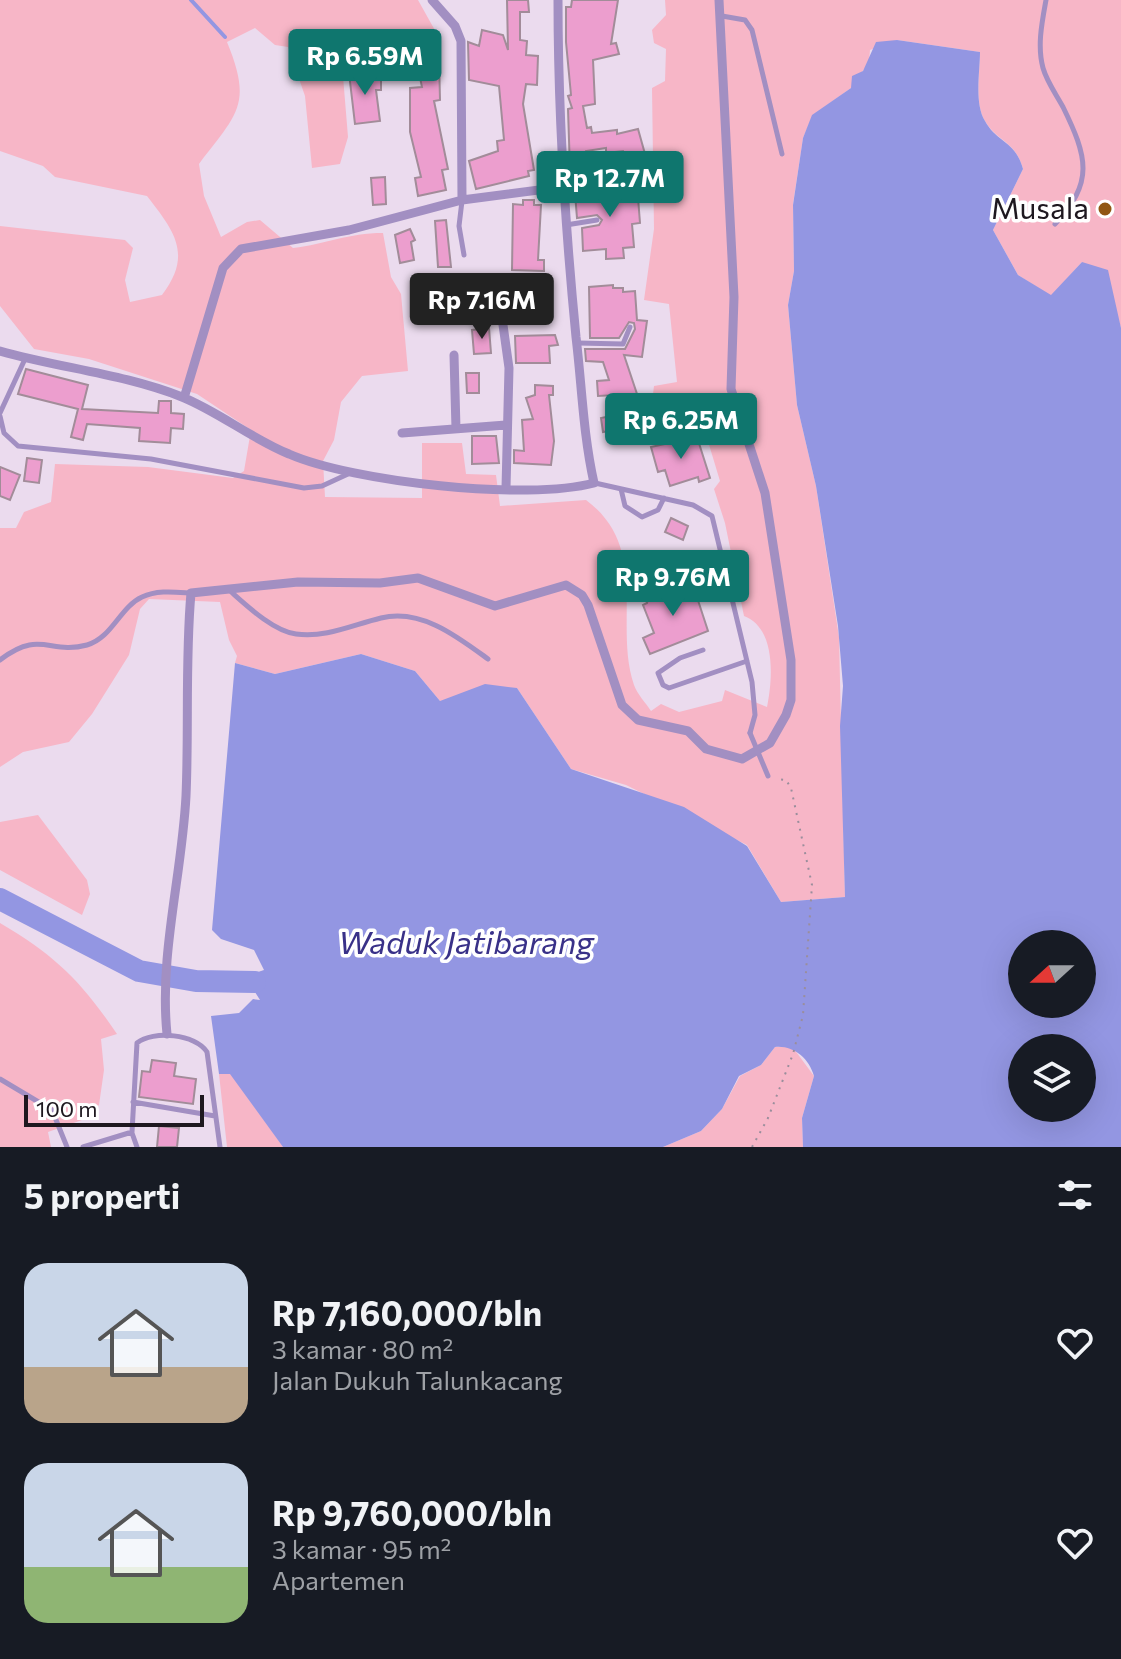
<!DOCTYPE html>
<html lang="id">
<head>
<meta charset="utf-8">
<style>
  body { margin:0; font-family:Commissioner,sans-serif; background:#242831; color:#f1f3f6; height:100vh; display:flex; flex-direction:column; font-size:30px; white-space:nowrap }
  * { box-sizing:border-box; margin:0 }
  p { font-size:26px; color:#9ea1a6 }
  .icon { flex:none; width:44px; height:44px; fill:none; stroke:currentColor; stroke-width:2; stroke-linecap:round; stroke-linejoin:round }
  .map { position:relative; height:1147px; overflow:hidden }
  .sheet { display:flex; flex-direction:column; background:#171b24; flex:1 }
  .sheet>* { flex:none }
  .needle { width:52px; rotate:249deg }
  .buttons { position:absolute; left:1008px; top:930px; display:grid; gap:16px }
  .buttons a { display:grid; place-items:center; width:88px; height:88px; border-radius:50%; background:#171b24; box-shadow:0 8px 32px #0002; font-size:40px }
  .scale { position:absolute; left:24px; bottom:20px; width:180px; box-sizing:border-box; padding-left:8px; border:4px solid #1e181f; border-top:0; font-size:22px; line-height:28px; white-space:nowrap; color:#1e181f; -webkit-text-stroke:6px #fff; paint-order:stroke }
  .price { position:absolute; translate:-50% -68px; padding:0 18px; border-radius:8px; background:#0f766e; color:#fff; font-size:26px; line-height:52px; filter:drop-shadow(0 2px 4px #0008) }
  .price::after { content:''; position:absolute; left:50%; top:48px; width:24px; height:18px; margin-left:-12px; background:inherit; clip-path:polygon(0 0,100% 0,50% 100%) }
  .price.active { background:#222; color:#fff }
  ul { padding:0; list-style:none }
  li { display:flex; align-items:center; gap:24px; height:200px; padding:0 24px }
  li span { display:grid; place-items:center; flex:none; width:224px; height:160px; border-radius:24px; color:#555 }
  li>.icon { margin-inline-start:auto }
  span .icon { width:96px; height:96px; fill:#fffc; stroke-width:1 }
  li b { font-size:34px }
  h2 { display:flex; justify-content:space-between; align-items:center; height:96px; padding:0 24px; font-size:34px }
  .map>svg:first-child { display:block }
</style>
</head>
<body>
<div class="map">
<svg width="1121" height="1147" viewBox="0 0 1121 1147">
  <rect width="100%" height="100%" fill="#ebdbee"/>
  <path fill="#f7b6c7" d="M0,0h418l19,34 -39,30 -16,-5 -40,5 6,73 -8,27 -28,4 -7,-72 -17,-49 -13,-2 -20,-17 -28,14c26,63 10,72 -28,122l5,32 17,41 26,-15 13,-2 33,28c33,-4 55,-15 90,-15l8,44 10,17 7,77 -46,5 -21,26 -7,38 -11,21 2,36 97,1v-55h40l4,31 30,1 4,31 86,-6c65,48 27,124 48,185 3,9 12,18 17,26l10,-7 18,8 43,-11 3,-11 42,17c6,-29 9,-79 -23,-91l-19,-93 -11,-34 6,-8 -13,-43 -11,-11 -48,6 6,-47 23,-4 -8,-78 -25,-4 10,-71 -2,-141 13,-7 1,-32 -12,-6 -2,-13 14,-15 -1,-15h456v328l-8,-27 -31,-39 -31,34 -33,-21 -25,-45 30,-61c-8,-29 -26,-27 -38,-48 -11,-18 -5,-49 -5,-69l-83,-12 -27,10 -1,12 -18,26 -38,27 -10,23 -10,66 1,67 -6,34 9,100 19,81 23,151 6,260 -64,5 -34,-57 -121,-60 -55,-16 -54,-81 -77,13 -25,-30 -54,-17 -86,20 -40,-11 2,-7 -8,-16 -9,-38 -71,-3 -9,10 -11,46 -37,59 -23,28 -46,10 -23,15v-239h16l8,-16 27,-10 4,-38 93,3 85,11 11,-7 7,-41 -54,-36 -108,-35 -55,-10 -34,-43v-80l125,14 8,8 -8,32 5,22 32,-7c30,-40 14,-62 -15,-99l-92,-19 -12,-11 -43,-15z
    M536,275l5,39 -20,3 -6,-39z
    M38,815l49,65 3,14 -8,21 -82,-45v-48z
    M0,923c56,33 81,58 117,111l-16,5 3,31 -5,35 -17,15 -34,12 3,15h-51z
    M787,1046l7,3 20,27 -12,42 1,29h-140l38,-16 21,-22 18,-33 21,-11 14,-18z
    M230,1073l52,72 1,2h-56l-8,-73z"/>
  <path fill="#9396e2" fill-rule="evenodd" d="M897,40l83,12c0,20 -6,51 5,69 12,22 30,19 38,48l-30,61 25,45 33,20 31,-33 26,8 13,58v819h-318l-1,-29 12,-42c-5,-18 -21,-31 -39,-29l-14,18 -22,11 -17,33 -21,22 -38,16h-380l-53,-73h-11l-8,-58 28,-3 14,-14 7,1 -7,-11 2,-16 9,-3 -10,-20 -33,-11 -9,-9 23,-267 40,11 86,-20 54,17 25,30 45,-17 32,4 54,81 113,38 63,39 34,56 64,-5 -5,-171 3,-40 -5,-60 -22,-140 -19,-81 -9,-100 6,-34 -1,-66 10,-67 9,-23 39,-27 1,-12 11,-5 13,-29zM1022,944h60v60h-60zM1022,1048h60v60h-60z"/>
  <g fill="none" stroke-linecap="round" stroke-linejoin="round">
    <path stroke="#9396e2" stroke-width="4" d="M191,0l34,37"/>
    <path stroke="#9396e2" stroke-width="22" d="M0,899l139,72 57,10 59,1"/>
  </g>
  <path fill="#ec9ece" stroke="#a28c99" stroke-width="2" d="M507,0h21l1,12h-9v28l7,1 -1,14 12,1 -1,29 -11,-1 -3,20 11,66 -6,1 1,5 -53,13 -7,-28 29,-10 -1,-10 7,-1 -5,-54 -30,-6 -1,-38 11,4 3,-16 21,5 5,15z
    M572,0h46l-7,44 5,-1 3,11 -26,6 2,44 -12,2 4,22 4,-1 1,6 25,-3v4l21,-5 7,25 -21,3 -1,-6 -17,2v-5l-20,3 2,25 -14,2v-8h-4l-2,-61 4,-1 -4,-12 3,-1 -5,-53v-35h5z
    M439,58l1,42 -6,1 14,68 -6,1 4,20 -28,6 -3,-18 6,-1 -11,-45v-44l12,-1 -5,-24z
    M349,73h32v17h-5l4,31 -25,3z
    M385,177l1,27 -13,1 -2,-27z
    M637,185l3,38 -8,1 2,23 -11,1 1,10 -18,1v-10l-23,2 -1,-23 17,-3 3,-5 -5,-5 -20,3 -2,-25z
    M523,200h11v5h7l-3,55h6v11l-32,-1 1,-66 10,1z
    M446,220l5,47h-13l-3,-46z
    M410,229l5,11 -4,2 3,18 -14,3 -5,-28z
    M613,285v3h10v4l12,-1 2,29 10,1 -5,36 -18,-2 16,48 -1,33h-10v-9l-26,5 -2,-14 20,-4 -6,-19 -17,1 -1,-15 12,-1 -6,-18 -17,-1 -1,-12h40l10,-20 -1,-6 -5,-1 -10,16h-29l-1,-51z
    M489,328l2,25 -17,1 -2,-24z
    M555,335l3,10 -9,1 1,17h-34l-1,-27z
    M26,369l62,16 -6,24 76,4 1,-12h12v12l13,1 -1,15 -12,-1 -1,15 -31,-2 1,-13 -53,-4 -4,16 -12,-3 7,-28 -60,-15z
    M466,373h13v20h-12z
    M535,385l18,1v9h-4l5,46 -3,24 -37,-2v-13l10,1 -2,-31 11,-1 -7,-21 9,-3z
    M472,436h24l3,27 -27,1z
    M697,437l13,41 -11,4 -1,-5 -28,9 -5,-16 -7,2 -7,-25z
    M27,458l15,2 -3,23 -15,-2z
    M0,467l20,8 -10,25 -10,-4z
    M671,518l17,8 -5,14 -18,-8z
    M651,582l9,2 -3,15 36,-14 15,46 -58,23 -7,-16 11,-5 -11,-28 4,-2z
    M152,1060l24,3 -2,13 22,3 -3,25 -54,-7 3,-26 8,1z
    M159,1126l20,2 -2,19h-20z"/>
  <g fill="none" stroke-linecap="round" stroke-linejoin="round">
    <path stroke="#9a8e9c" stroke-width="2" stroke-dasharray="2 6" stroke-linecap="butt" d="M752,1147l16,-29 25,-64 10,-39 9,-130 -21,-97 -5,-8 -10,-1"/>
    <path stroke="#a28fc2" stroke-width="5" d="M1046,0c-4,22 -9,46 -3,68 4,14 13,26 20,39 24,49 32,76 -8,117
      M722,16l23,4 7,10 30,124
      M462,201l-3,25 5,29
      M566,225l31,-5
      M578,343l45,1 7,-17
      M0,413l25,-54
      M0,416l4,17 14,13 133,13 153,29 18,-2 26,-12
      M595,483l98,22 19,11 40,166 3,33 -5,18
      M621,489l4,17 17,11 16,-7 6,-12
      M661,569l62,-16
      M229,590c17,15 44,41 67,44 30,4 56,-9 85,-16 40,-10 77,19 107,41
      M703,650l-23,8 -22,15 5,12 6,3 78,-27
      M0,660c40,-31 49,-5 87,-15 25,-7 33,-38 55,-48 15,-7 32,-5 48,-4
      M0,1079l52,31 15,37
      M133,1102l82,14
      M132,1133l5,14
      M83,1147l49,-15 5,-89c16,-13 59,-9 70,9l13,95"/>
    <path stroke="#a28fc2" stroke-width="9" d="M432,0l23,26 6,15 1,159
      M503,325l6,43 -3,120
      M0,351c60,17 124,23 182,46 37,15 70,42 107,57 64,28 238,47 305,29 -11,-50 -12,-96 -18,-146 -11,-113 -18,-224 -18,-337
      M454,355l2,74
      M184,398l39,-130 18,-19 108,-19 113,-30 192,-25
      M402,433l104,-8
      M167,1034c-8,-79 15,-159 19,-238 3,-68 -1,-136 5,-203l107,-11 82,1 38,-5 77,28 71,-21 16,10 6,10 34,100 16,15 50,11 18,18 36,10 28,-16 16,-28 5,-15v-40l-26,-167 -34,-104 3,-92 -15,-297"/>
    <path stroke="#a28fc2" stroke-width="5" d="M750,733l18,43"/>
  </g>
  <circle fill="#915613" stroke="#fff" stroke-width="3" cx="1105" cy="209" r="8"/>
  <g text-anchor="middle" stroke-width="7" stroke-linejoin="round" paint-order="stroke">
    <g font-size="30" fill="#1e181f" stroke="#fff" text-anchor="end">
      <text x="1089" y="219">Musala</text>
    </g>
    <g font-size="32" font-style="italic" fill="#393188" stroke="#fff">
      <text x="466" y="954">Waduk Jatibarang</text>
    </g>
  </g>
</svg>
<div class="buttons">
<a><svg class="needle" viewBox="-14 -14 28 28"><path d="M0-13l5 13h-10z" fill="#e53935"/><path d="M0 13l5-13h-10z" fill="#9ea1a6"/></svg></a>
<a><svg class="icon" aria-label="layers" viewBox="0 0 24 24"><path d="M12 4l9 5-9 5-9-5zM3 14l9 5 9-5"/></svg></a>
</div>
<div class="scale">100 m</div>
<b class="price" style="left:365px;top:97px">Rp 6.59M</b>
<b class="price" style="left:610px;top:219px">Rp 12.7M</b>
<b class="price active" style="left:482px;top:341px">Rp 7.16M</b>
<b class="price" style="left:681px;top:461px">Rp 6.25M</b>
<b class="price" style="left:673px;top:618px">Rp 9.76M</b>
</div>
<section class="sheet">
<h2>5 properti<svg class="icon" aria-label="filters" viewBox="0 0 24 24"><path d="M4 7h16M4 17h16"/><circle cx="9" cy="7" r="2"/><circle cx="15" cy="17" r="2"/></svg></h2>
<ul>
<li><span style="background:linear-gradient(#c9d6e8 65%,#b9a48a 0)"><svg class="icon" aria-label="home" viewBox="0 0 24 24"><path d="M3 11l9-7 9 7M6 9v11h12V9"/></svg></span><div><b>Rp 7,160,000/bln</b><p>3 kamar · 80 m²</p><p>Jalan Dukuh Talunkacang</p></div><svg class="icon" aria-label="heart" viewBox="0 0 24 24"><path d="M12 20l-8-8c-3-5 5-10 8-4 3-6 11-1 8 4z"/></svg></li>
<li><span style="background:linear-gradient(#c9d6e8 65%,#8fb573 0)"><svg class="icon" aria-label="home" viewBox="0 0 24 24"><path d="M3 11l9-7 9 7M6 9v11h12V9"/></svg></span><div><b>Rp 9,760,000/bln</b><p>3 kamar · 95 m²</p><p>Apartemen</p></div><svg class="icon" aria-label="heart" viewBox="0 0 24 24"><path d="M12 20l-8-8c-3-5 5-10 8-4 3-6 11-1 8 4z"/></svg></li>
</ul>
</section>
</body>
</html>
